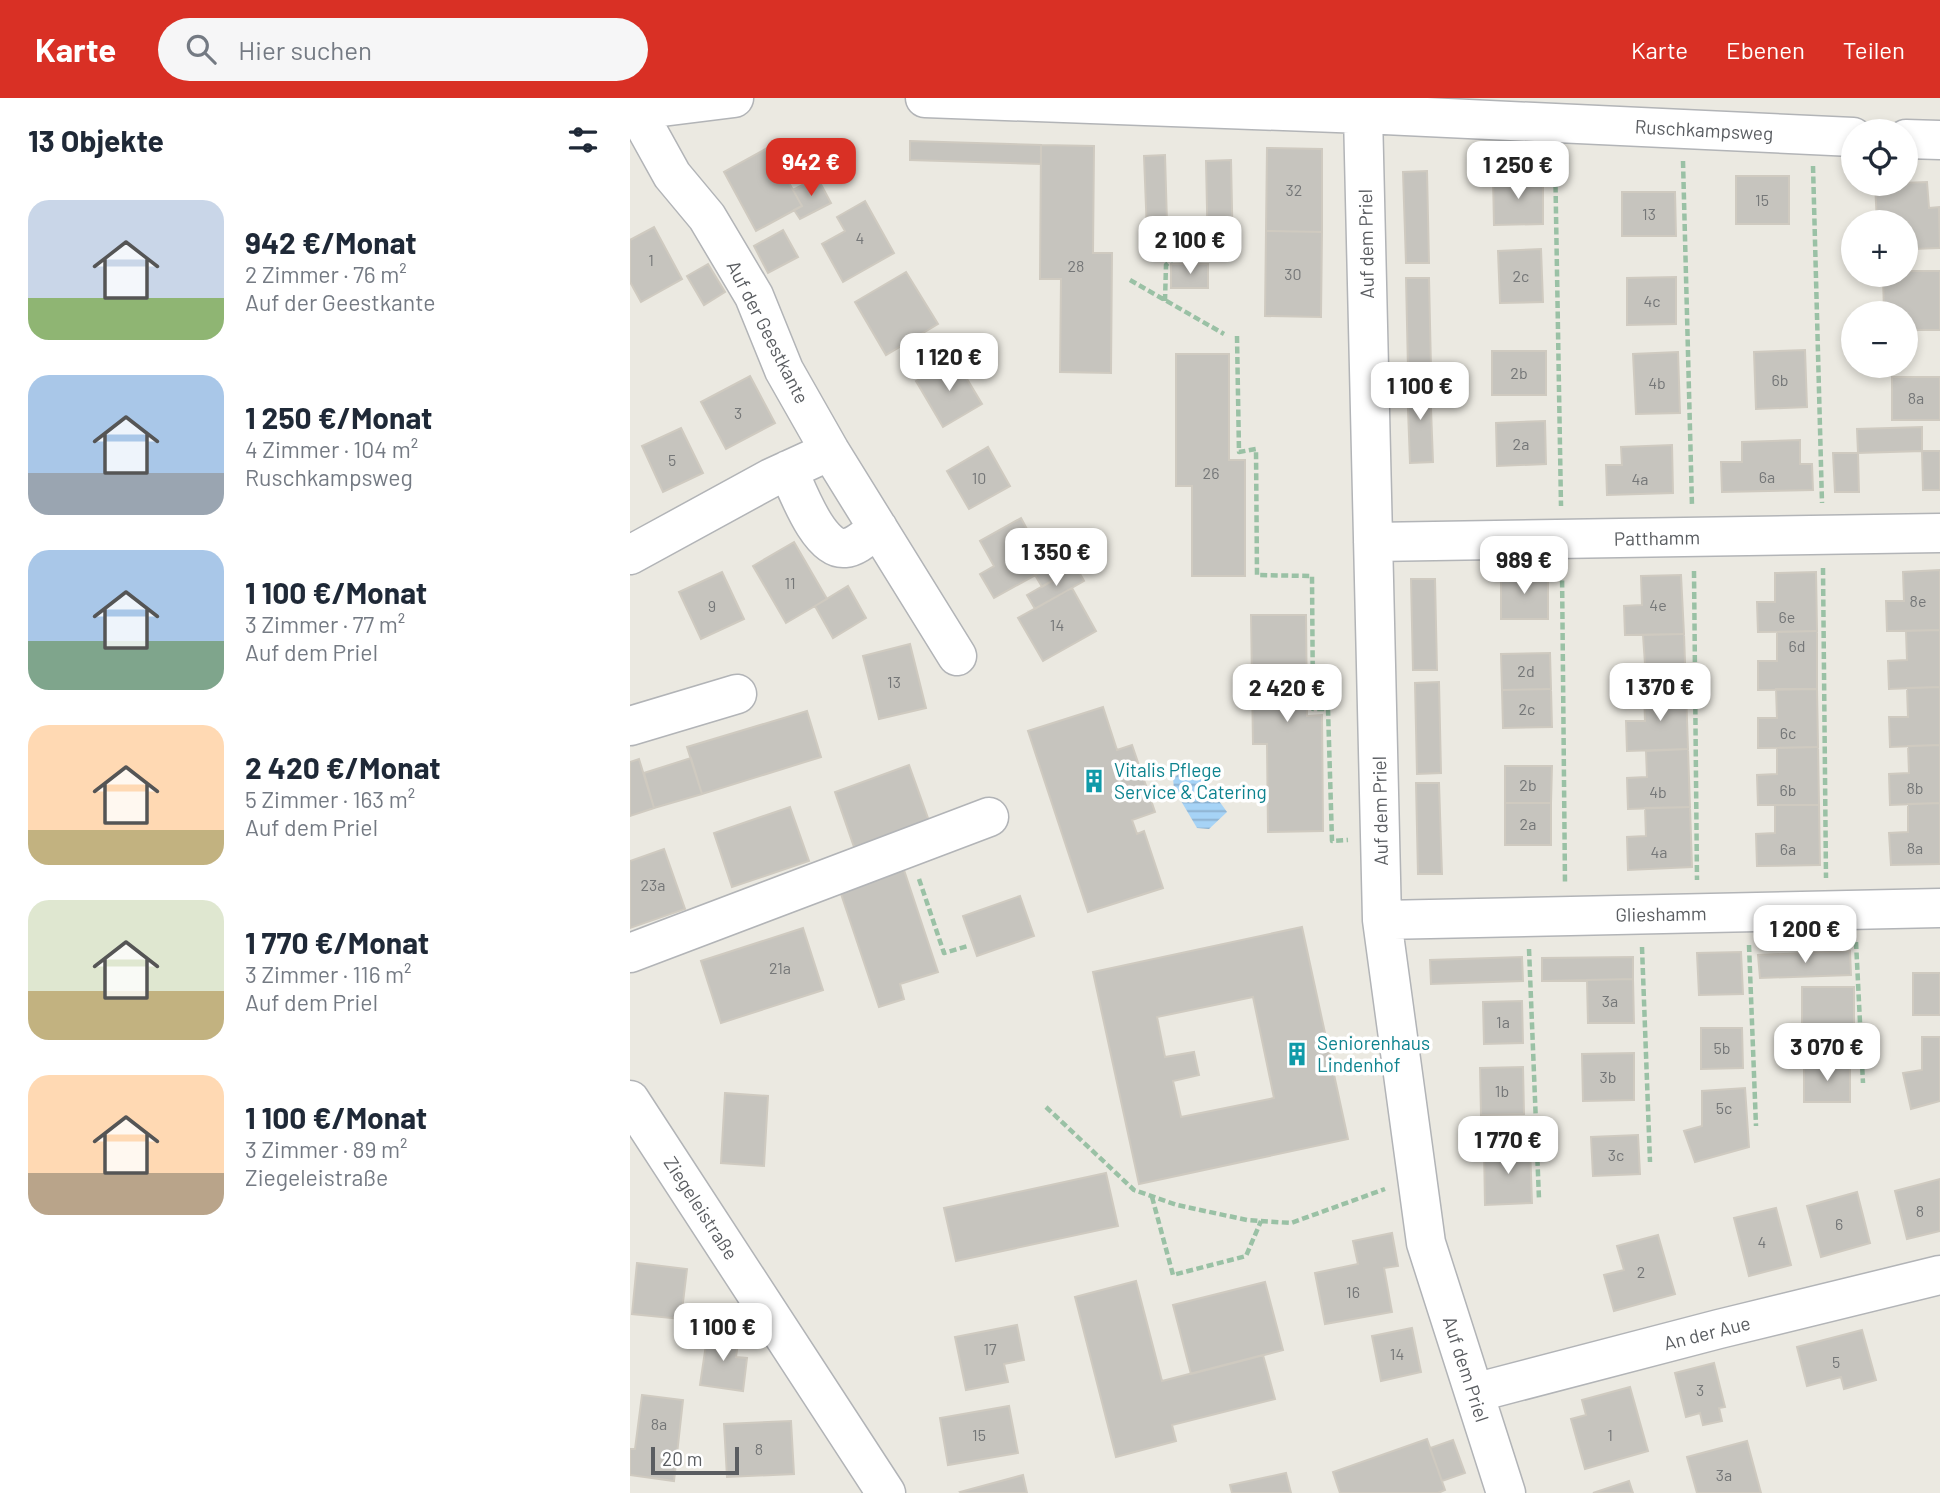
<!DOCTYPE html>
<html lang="de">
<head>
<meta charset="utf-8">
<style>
  body { margin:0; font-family:Barlow,sans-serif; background:#f6f6f7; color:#1f2937; height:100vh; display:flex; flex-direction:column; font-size:26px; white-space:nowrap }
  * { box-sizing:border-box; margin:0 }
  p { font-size:23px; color:#747a83 }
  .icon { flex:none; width:38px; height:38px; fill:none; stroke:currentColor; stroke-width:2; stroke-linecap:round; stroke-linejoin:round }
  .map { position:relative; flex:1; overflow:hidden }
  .side { display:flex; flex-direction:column; background:#fff; width:630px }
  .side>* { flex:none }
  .tools { position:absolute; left:1211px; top:21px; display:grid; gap:14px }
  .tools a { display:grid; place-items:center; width:77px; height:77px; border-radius:50%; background:#fff; box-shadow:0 4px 10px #0003; font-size:35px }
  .scale { position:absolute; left:21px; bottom:18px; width:88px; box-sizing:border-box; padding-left:7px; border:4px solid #5a5d61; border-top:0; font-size:19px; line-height:24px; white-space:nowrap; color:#5a5d61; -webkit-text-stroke:5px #fff; paint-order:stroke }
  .price { position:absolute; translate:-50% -60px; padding:0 16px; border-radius:14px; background:#fff; color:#222; font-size:23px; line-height:46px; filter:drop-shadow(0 2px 4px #0008) }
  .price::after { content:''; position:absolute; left:50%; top:42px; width:21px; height:16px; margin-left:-10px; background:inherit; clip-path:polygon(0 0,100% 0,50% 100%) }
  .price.active { background:#d93025; color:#fff }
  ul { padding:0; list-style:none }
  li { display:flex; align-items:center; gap:21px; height:175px; padding:0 28px }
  li span { display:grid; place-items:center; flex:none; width:196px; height:140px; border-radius:21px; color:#555 }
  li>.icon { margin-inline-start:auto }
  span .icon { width:84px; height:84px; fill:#fffc; stroke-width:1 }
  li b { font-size:30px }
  h2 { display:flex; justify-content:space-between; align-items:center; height:84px; padding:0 28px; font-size:30px }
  header { display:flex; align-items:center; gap:42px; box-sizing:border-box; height:98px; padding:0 35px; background:#d93025; color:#fff }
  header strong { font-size:33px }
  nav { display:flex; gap:38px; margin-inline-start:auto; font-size:24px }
  .search { width:490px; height:63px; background:#f6f6f7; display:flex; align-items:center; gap:18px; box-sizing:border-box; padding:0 24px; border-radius:38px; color:#747a83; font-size:26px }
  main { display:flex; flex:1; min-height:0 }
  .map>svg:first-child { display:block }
</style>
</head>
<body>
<header>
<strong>Karte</strong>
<div class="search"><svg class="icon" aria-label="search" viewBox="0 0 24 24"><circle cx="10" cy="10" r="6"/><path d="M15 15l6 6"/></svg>Hier suchen</div>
<nav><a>Karte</a><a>Ebenen</a><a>Teilen</a></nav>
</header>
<main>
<section class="side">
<h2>13 Objekte<svg class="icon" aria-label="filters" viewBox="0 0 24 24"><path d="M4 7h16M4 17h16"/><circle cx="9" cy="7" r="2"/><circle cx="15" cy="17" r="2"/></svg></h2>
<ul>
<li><span style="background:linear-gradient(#c9d6e8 70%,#8fb573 0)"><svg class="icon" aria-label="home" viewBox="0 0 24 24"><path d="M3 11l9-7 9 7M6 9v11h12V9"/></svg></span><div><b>942 €/Monat</b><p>2 Zimmer · 76 m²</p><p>Auf der Geestkante</p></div></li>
<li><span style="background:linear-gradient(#a9c7e8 70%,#9aa5b1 0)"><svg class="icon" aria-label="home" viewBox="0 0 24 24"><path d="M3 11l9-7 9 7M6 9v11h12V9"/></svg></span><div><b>1 250 €/Monat</b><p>4 Zimmer · 104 m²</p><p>Ruschkampsweg</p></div></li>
<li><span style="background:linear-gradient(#a9c7e8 65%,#7fa58c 0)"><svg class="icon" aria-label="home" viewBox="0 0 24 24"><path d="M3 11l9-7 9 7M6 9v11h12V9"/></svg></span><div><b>1 100 €/Monat</b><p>3 Zimmer · 77 m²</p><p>Auf dem Priel</p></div></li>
<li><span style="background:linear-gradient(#ffd9b3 75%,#c2b280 0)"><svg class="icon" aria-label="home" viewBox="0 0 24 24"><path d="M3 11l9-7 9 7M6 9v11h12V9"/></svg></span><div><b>2 420 €/Monat</b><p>5 Zimmer · 163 m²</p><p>Auf dem Priel</p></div></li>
<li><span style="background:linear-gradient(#dfe7d0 65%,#c2b280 0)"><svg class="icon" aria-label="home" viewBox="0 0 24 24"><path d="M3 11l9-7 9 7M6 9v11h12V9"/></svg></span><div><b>1 770 €/Monat</b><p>3 Zimmer · 116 m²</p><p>Auf dem Priel</p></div></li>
<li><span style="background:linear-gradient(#ffd9b3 70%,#b9a48a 0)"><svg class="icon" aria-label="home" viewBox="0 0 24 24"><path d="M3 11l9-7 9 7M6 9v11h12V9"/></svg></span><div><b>1 100 €/Monat</b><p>3 Zimmer · 89 m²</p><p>Ziegeleistraße</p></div></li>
</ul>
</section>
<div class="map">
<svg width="1310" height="1395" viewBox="0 0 1310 1395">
  <defs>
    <pattern id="water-rules" width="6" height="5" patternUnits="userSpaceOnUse" patternTransform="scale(1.75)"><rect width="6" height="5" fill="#a6d3f6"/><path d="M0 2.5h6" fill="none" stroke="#8aaecb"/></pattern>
  </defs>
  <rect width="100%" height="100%" fill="#ebe9e1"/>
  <path fill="url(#water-rules)" d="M564,668l33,46 -18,17 -12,-1 -23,-39 -1,-11 16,-11z"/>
  <path fill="#c6c4be" stroke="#cfcac0" stroke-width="2" fill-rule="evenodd" d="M280,43l131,4v19l-131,-4z
    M411,47l53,1 -1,107h19l-1,120 -51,-1 1,-93h-21z
    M139,49l33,59 -46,25 -32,-59z
    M637,50l55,1v83l-56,-1z
    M535,57l3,102 -20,1 -4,-102z
    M601,62l2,96h-25l-2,-95z
    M797,73l2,92h-23l-3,-91z
    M1106,78h53v48h-53z
    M187,79l14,26 -31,16 -6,-9 8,-4 -9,-16z
    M863,79h50v47l-49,1z
    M1297,84l2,26 10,-1 1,41 -28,1 -1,-12h-5v-15h-29l-2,-38z
    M992,94h53l1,44h-54z
    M235,103l29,52 -51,29 -21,-38 23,-13 -8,-14z
    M24,129l28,52 -41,23 -11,-20v-42z
    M153,132l15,27 -30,16 -14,-27z
    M636,133l56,1 -1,85 -56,-1z
    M911,151l2,53 -43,1 -2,-52z
    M78,166l17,28 -21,13 -17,-29z
    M541,166h37v24h-37z
    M1276,173h34v59h-34v-17h-22l-1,-38h23z
    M276,174l32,52 -52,31 -31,-53z
    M1046,179v47l-49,1v-47z
    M776,180h23l2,91h-23z
    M1175,252l2,57 -51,2 -2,-57z
    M862,253h54v44h-54z
    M1048,254l2,61 -44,1 -3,-60z
    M546,256h53v106h16v116h-53v-90h-16z
    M325,261l27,45 -39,23 -27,-46z
    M120,278l25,47 -49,26 -25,-47z
    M1262,279h48v43h-48z
    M777,284h23l3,80 -23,1z
    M915,323l1,43 -49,2 -1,-43z
    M1292,329v24l-64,2 -1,-24z
    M51,330l22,45 -40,19 -21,-46z
    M1170,342v24h12l1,26 -91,2 -1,-30h21v-20z
    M1042,347l1,48 -66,2 -1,-30h16l-1,-18z
    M358,349l22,39 -41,23 -22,-38z
    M1292,353h18v39h-17z
    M1203,355h25l1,39h-24z
    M391,420l27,50 -54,30 -14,-24 14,-8 -14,-25z
    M425,432l21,37 -34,20 -7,-12 13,-7 -14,-26z
    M164,444l33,57 -41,24 -33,-57z
    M446,469l8,14 -49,28 -8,-14z
    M1310,472v60l-53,1 -1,-30h18l-1,-29z
    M92,474l22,47 -43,20 -22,-47z
    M1186,474l1,59 -59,1 -1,-30h18v-29z
    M871,475h47v46h-47z
    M1051,477l3,59 -59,1 -1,-29 18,-1 -1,-29z
    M781,481h24l2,91h-24z
    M218,488l18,32 -33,20 -18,-32z
    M442,490l24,43 -53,30 -25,-43z
    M621,517h55l1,101 15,-1 1,116 -55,1 -1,-88h-14z
    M1310,532v57l-51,2 -1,-28 19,-1 -1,-29z
    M1187,533v58l-59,1v-29h19v-29z
    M1054,536l2,57 -60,2 -1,-28 20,-1 -2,-29z
    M280,546l16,64 -47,11 -16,-63z
    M920,555l1,36 -49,1 -1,-36z
    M809,584l2,91 -24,1 -2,-91z
    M1310,589v58l-50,2 -1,-30h19l-1,-29z
    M921,591l1,38 -49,1 -1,-38z
    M1146,591h41l1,58 -60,1v-30h19z
    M1056,593l2,58 -61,2 -1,-30h19l-1,-29z
    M473,609l14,43 15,-5 23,67 -23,8 5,14 7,-3 19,57 -75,24 -60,-181z
    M177,613l14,46 -119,37 -15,-47z
    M1310,647v58l-50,2 -1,-31 20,-1 -1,-27z
    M1188,649l1,58h-61l-1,-30 20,-1v-26z
    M1058,651l2,58 -62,2 -1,-31 20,-1 -1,-26z
    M61,660l11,36 -48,14 -10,-35z
    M9,661l15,49 -24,8v-54z
    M279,667l20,56 -75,26 -19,-55z
    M875,668h47l-1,37h-46z
    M786,685h23l3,91h-24z
    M875,705h46v42h-46z
    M1310,705v61l-49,1 -2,-32 19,-1v-28z
    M1145,707h44l1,60 -63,1 -1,-32 19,-1z
    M160,709l19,54 -77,26 -18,-54z
    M1060,709l2,60 -64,3 -1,-33 19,-1 -1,-28z
    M34,751l21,60 -55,19v-67z
    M273,769l35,105 -38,12 4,15 -25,8 -40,-119z
    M390,798l14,40 -57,20 -14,-40z
    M672,829l46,212 -209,45 -46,-212zM623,899l21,101 -93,19 -8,-36 26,-6 -5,-23 -29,5 -8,-40z
    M173,830l20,62 -102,33 -20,-62z
    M1220,853l1,24 -91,3 -2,-23z
    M1111,854l2,42 -44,1 -2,-42z
    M892,859l1,24 -92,3 -1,-24z
    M1003,859v22l-91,2v-23z
    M1283,875h27v42h-27z
    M1003,881l1,44h-46l-1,-43z
    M1172,889h52v50l-52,1z
    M892,903l1,42 -39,1 -1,-42z
    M1071,930h41l1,40 -42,1z
    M1292,939h18v64l-29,8 -8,-36 19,-3z
    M1004,955v47l-51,1 -1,-47z
    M1174,966h46v38h-46z
    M893,969l1,47 -43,1 -1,-47z
    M1115,990l4,59 -54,15 -11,-31 18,-5v-35z
    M95,995l43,3 -4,70 -43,-3z
    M1008,1037l2,39 -47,2 -2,-39z
    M900,1049l2,56 -47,2 -1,-57z
    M476,1075l12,53 -162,35 -12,-53z
    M1310,1081v52l-33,8 -12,-48z
    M1227,1094l13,51 -49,14 -14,-51z
    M1146,1110l15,57 -42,11 -15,-58z
    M762,1135l6,33 -14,2 8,44 -67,12 -10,-51 43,-9 -5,-23z
    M1028,1137l17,59 -61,17 -10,-36 20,-5 -7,-24z
    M7,1165l50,6 -6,50 -49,-5z
    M506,1183l26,100 101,-26 12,44 -103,26 4,16 -60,16 -41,-160z
    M635,1184l18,68 -92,24 -18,-69z
    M387,1227l7,35 -20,4 4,18 -42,8 -11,-53z
    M782,1230l9,44 -40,9 -9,-45z
    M1232,1232l14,50 -32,9 -3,-12 -34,9 -10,-39z
    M78,1233l31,4 -3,22 11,1 -4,33 -43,-6z
    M1084,1265l11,44 -6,1 3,13 -19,4 -3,-12 -14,4 -11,-44z
    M1000,1289l18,64 -63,18 -14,-50 15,-4 -4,-15z
    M12,1297l41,5 -9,81 -44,-6v-26h5z
    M379,1308l9,47 -70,12 -8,-47z
    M161,1323l3,53 -67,3 -3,-53z
    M797,1341l18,51 -7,3h-98l-7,-21z
    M823,1342l12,33 -23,8 -12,-33z
    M1117,1343l14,52h-64l-10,-36z
    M656,1375l5,20h-59l-2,-8z
    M393,1377l4,18h-66l-1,-1z
    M999,1383l4,12h-40z"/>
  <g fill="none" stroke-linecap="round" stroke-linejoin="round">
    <g stroke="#b2b4b7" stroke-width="41">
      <path id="minor" d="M295,0l438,16 490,23
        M6,12l36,65 35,42 47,79 30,74 46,81 127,205
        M0,13l104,-13
        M733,16l19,806 44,323 80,250
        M1276,41l34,1
        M158,372c9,19 31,81 57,78 12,-1 23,-13 33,-20
        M743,444l567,-9
        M0,457l141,-77 59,-27
        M0,628l107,-32
        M752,822l558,-12
        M0,855l359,-136
        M0,1002l256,393
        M844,1295l245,-64 221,-54"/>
    </g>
    <path stroke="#9ac1a5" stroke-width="4.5" stroke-dasharray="7 3.5" stroke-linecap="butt" d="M925,56l6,352
      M1053,63l9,345
      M1183,68l9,337
      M500,182l94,54
      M535,203l1,-36 18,-16
      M607,238l2,116 17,-3 1,126 55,1 1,133h15l4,132 16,-1
      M1193,470l3,310
      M932,472l3,314
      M1064,473l3,309
      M289,781l25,74 24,-7
      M1226,844l7,141
      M1119,847l7,181
      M1012,849l8,215
      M899,851l10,250
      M416,1009l88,83 43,15 70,15 44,3 94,-34
      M522,1099l21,78 73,-19 15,-35"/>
    <use href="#minor" stroke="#fff" stroke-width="38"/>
  </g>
  <defs>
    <g id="building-bare" transform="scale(1.89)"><path d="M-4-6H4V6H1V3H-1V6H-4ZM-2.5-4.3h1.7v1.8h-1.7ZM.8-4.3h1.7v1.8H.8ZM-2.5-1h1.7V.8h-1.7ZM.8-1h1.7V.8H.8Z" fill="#0f9aa8" stroke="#fff" stroke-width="2.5" paint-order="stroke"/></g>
  </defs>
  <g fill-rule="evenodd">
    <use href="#building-bare" x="464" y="683"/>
    <use href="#building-bare" x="667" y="956"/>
  </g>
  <g text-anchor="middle" stroke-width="7" stroke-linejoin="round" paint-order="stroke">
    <g font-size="16" fill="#757778">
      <text x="664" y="98">32</text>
      <text x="1132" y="108">15</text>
      <text x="1019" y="122">13</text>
      <text x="230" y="146">4</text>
      <text x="21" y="168">1</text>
      <text x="446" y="174">28</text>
      <text x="663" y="182">30</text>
      <text x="891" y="184">2c</text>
      <text x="1022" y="209">4c</text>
      <text x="889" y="281">2b</text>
      <text x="1150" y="288">6b</text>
      <text x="1027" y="291">4b</text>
      <text x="1286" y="306">8a</text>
      <text x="108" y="321">3</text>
      <text x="891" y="352">2a</text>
      <text x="42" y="368">5</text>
      <text x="581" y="381">26</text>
      <text x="1137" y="385">6a</text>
      <text x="349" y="386">10</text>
      <text x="1010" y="387">4a</text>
      <text x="160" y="491">11</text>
      <text x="1288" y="509">8e</text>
      <text x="1028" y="513">4e</text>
      <text x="82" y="514">9</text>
      <text x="1157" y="525">6e</text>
      <text x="427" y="533">14</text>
      <text x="1167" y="554">6d</text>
      <text x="896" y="579">2d</text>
      <text x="264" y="590">13</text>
      <text x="897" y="617">2c</text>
      <text x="1158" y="641">6c</text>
      <text x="898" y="693">2b</text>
      <text x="1285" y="696">8b</text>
      <text x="1158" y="698">6b</text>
      <text x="1028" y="700">4b</text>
      <text x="898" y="732">2a</text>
      <text x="1285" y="756">8a</text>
      <text x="1158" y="757">6a</text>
      <text x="1029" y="760">4a</text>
      <text x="23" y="793">23a</text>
      <text x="150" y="876">21a</text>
      <text x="980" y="909">3a</text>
      <text x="873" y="930">1a</text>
      <text x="1092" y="956">5b</text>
      <text x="978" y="985">3b</text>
      <text x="872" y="999">1b</text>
      <text x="1094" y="1016">5c</text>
      <text x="986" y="1063">3c</text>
      <text x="1290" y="1119">8</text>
      <text x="1209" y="1132">6</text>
      <text x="1132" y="1150">4</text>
      <text x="1011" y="1180">2</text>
      <text x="723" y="1200">16</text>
      <text x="360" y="1257">17</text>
      <text x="767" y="1262">14</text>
      <text x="1206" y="1270">5</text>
      <text x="1070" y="1298">3</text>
      <text x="29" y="1332">8a</text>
      <text x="349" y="1343">15</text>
      <text x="980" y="1343">1</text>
      <text x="129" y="1357">8</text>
      <text x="1094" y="1383">3a</text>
    </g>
    <g font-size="19" fill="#5a5d61" stroke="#fff">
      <text transform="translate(1074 32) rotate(3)" y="7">Ruschkampsweg</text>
      <text transform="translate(736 146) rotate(-91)" y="7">Auf dem Priel</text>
      <text transform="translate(138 234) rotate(63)" y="7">Auf der Geestkante</text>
      <text transform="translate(1027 440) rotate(-1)" y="7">Patthamm</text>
      <text transform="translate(750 713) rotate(-91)" y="7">Auf dem Priel</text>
      <text transform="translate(1031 816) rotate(-1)" y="7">Glieshamm</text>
      <text transform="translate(71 1110) rotate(57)" y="7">Ziegeleistraße</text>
      <text transform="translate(1077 1235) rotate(-14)" y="7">An der Aue</text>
      <text transform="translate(836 1271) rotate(72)" y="7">Auf dem Priel</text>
    </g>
    <g font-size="19" fill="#0d838f" stroke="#fff" text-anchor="start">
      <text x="484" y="679">Vitalis Pflege<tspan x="484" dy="22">Service &amp; Catering</tspan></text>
      <text x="687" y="952">Seniorenhaus<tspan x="687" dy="22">Lindenhof</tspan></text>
    </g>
  </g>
</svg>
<div class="tools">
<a><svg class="icon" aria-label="locate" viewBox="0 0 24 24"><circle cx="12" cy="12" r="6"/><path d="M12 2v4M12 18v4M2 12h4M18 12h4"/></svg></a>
<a>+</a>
<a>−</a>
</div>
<div class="scale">20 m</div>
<b class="price active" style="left:181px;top:100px">942 €</b>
<b class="price" style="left:888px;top:103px">1 250 €</b>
<b class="price" style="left:560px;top:178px">2 100 €</b>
<b class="price" style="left:319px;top:295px">1 120 €</b>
<b class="price" style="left:790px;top:324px">1 100 €</b>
<b class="price" style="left:426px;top:490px">1 350 €</b>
<b class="price" style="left:894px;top:498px">989 €</b>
<b class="price" style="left:1030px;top:625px">1 370 €</b>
<b class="price" style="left:657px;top:626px">2 420 €</b>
<b class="price" style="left:1175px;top:867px">1 200 €</b>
<b class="price" style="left:1197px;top:985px">3 070 €</b>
<b class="price" style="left:878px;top:1078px">1 770 €</b>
<b class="price" style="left:93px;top:1265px">1 100 €</b>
</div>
</main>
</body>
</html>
